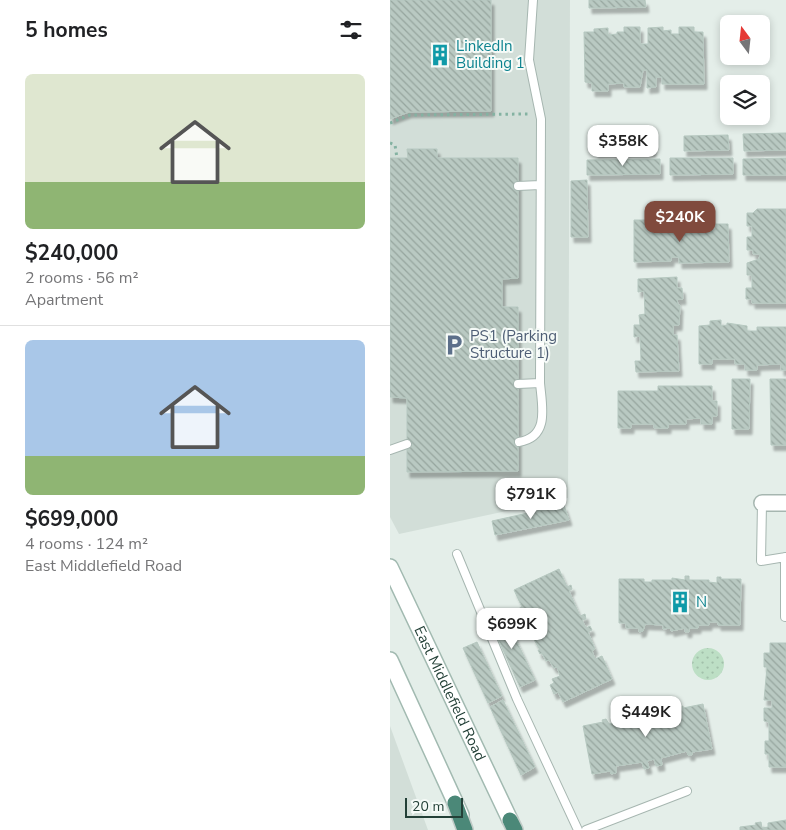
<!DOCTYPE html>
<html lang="en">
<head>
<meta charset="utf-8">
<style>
  body { margin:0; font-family:"Nunito Sans",sans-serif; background:#f2f2f2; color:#202124; height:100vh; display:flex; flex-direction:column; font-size:19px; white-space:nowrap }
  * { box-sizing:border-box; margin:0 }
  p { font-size:16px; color:#757577 }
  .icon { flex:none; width:28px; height:28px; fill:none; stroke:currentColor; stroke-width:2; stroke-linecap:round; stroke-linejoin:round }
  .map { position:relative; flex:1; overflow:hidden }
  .sheet { display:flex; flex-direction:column; background:#fff; width:390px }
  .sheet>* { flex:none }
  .needle { width:32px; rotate:345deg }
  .buttons { position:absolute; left:330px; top:15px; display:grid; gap:10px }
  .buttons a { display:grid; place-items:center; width:50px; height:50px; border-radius:8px; background:#fff; box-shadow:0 2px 8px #0003; font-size:25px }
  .scale { position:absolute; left:15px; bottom:12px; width:58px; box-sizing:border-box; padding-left:5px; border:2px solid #234037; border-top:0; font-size:14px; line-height:18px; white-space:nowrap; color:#234037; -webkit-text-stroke:4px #f5faf7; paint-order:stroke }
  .price { position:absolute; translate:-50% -42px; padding:0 11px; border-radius:10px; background:#fff; color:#222; font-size:16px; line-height:32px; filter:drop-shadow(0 1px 2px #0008) }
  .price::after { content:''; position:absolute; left:50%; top:30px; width:15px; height:11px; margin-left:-8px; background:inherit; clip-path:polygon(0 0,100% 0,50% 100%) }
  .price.selected { background:#804a3d; color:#fff }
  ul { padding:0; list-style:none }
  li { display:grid; align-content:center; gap:10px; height:265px; padding:0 25px }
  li+li { border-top:1px solid #e0e0e0 }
  li span { display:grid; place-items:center; height:155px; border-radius:8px; color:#555 }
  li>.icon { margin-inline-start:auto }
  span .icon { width:90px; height:90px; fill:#fffc; stroke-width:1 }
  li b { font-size:21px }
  h2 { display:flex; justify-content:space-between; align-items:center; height:60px; padding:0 25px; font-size:21px }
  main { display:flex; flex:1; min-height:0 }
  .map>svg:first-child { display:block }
</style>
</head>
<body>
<main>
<section class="sheet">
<h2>5 homes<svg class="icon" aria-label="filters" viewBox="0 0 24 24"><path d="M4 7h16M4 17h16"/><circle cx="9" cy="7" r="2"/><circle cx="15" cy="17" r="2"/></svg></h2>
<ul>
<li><span style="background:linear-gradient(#dfe7d0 70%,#8fb573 0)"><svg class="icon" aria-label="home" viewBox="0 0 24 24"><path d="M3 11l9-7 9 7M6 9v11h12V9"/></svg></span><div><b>$240,000</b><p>2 rooms · 56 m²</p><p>Apartment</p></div></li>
<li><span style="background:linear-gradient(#a9c7e8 75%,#8fb573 0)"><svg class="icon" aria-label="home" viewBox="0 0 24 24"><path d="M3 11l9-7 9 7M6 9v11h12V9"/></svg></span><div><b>$699,000</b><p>4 rooms · 124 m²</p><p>East Middlefield Road</p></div></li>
</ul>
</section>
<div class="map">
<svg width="396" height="830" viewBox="0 0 396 830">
  <defs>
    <pattern id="park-dots" width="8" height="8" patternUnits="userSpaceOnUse" patternTransform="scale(1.25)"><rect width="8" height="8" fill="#bddfc5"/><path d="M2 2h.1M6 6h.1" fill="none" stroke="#a2c0aa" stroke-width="1.8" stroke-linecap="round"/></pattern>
    <pattern id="building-back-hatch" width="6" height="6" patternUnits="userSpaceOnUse" patternTransform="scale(1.25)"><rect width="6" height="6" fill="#b9c9c2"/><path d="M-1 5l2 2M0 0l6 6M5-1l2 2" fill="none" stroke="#96a59e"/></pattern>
    <filter id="shadow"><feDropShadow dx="3" dy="5.5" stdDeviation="1" flood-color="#0004"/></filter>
  </defs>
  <rect width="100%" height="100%" fill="#e4eee9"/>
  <path fill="#d2ded8" d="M0,0h180l-2,498 -169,36 -9,-17z
    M0,726l38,104h-38z"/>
  <path fill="url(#park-dots)" d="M302 664a16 16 0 1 1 32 0a16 16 0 1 1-32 0Z"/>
  <path fill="url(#building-back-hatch)" stroke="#b6c8c0" filter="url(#shadow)" d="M0,0h101v111l-82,1 -19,7z
    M199,0h56l1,7 -57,1z
    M234,27h16v17h8v-16l15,-1v4l8,-1v4h8v-7h15v5h9l1,52h-42v-7h-6v10l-9,1v-18h-4l-3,17h-16v-4l-16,1v7h-16v-8l-7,-1 -1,-50h10v-3l14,-1v7l9,-1v-2h7z
    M396,133v17l-42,1 -1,-17z
    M262,135l1,16 -58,1 -1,-16z
    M338,135l1,15 -45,1v-15z
    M17,149h30v9h81v120l-16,1v28h16v164l-111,1v-74l-17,-1v-239h18z
    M280,158h63v16l-63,1z
    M396,158v17h-43v-16z
    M270,159v15l-73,1v-15z
    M197,180l1,57h-17v-56z
    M367,209h29v94h-34v-4h-6v-11h6v-13h-5v-12l12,-4 1,-5h-7v-4h-6v-13h5v-11h-5v-13h6z
    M244,220h12v4h23v-4h13v4h10v5h23v-5h13l1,38 -50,1v-6h-8v4l-37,1z
    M287,277v11h5l1,11h-6l1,6h2l-1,20h-6v10h4l2,36 -43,1 -1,-11h6l-1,-25 -6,1v-12h6l-1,-10 6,-1 -1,-23 -6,1v-13z
    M331,320v6l6,-1v-2l20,3v5h10v-4h29v43h-5v-6l-24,1v5h-12v-6h-10v-5h-23v5h-13v-38l11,-1v-4z
    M342,379h18l-1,50h-17z
    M380,379h16v66h-15z
    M268,386h54v15h5v15h-5v8h-11v-6l-15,1v5h-18v4h-14v-4h-23v4h-13v-37h40z
    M174,505l5,15 -74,15 -3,-14z
    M169,569l8,18 4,-2 1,4 -3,2 11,25 5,-2 1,5 -4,1 4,8 4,-2 2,4 -4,2 7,17 -3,2 3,8 7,-3 10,23 -49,23 -5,-10 -4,2 -4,-9 4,-2 -2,-4 8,-3 -3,-9 -3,1 -5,-8 -3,1 -4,-8 -2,1 -2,-4h2l-7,-12 2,-1 -4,-8 4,-2 -8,-17 -7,3 -2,-4 4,-2 -8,-17z
    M295,576h4v4h20v2l8,1v-6h4v2h20l-1,46h-22v-3h-9v3h-11v3h-9v4h-4v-4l-14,3v-3l-8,1v-4l-18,-1 -2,7 -4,1v-4h-13v-5h-7v-44h25v3h8v-2h20v-2l13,2z
    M113,612l32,68 -15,7 -31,-68z
    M87,642l25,54 -14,7 -25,-55z
    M380,643h16v124h-17v-13h-4v-13h4v-19l-5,-1v-13h8v-8h-8l3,-33h-3v-14h6z
    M113,700l32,67 -14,8 -31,-68z
    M313,704l9,45 -20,3v3h-4l-1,-4 -26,7 1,7 -6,1 -2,-7 -7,2 2,7 -5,1 -2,-7 -26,4v7l-5,1 -1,-3 -18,3 -9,-48 20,-4 -1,-2 4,-1 3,5 7,-1v-3l19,-3 -1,-4h5v3l9,-2 -1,-4 5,-1 1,5 19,-4v3l8,-1 -1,-5 4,-1v2z
    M396,820v10h-46v-3l16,-2 -1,-2 6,-1 1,6 6,-1v-4z"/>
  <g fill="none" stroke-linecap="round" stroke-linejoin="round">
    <g stroke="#a6b6b0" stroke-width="10">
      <path id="service" d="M128,186l22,-1
        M128,384l22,-1
        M129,442c31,-5 23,-36 21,-59l1,-264 -12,-59 4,-60
        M0,450l17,-6
        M372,503l-1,58 25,-4
        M67,554l60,145 61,131
        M395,557v60
        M196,830l101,-39"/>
    </g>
    <g stroke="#a6b6b0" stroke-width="18">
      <path id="minor" d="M372,503h24"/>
    </g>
    <g stroke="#a2bab1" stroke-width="18">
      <g id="secondary">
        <path id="s1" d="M0,567l120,253"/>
        <path d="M0,660l71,155"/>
      </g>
    </g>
    <g stroke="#c1cac7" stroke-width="18">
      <path id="trunk" d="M65,803l10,27
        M120,820l5,10"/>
    </g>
    <path stroke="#84b2a2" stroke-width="3" stroke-dasharray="2.5 4" stroke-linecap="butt" d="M0,123l20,-8 119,-1
      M0,143l5,2 2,13"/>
    <use href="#service" stroke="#fff" stroke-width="8"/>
    <use href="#minor" stroke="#fff" stroke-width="15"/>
    <use href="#secondary" stroke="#fff" stroke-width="15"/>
    <use href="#trunk" stroke="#4b8878" stroke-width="15"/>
  </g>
  <defs>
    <g id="building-bare" transform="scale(1.725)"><path d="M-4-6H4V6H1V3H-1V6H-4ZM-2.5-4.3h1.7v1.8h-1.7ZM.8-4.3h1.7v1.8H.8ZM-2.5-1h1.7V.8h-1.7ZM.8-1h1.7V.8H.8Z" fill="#0f9aa8" stroke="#f5faf7" stroke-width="2.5" paint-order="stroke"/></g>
    <g id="parking-bare" transform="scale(1.725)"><path d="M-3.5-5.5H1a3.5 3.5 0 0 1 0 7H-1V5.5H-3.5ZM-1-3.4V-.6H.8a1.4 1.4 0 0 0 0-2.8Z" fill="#5c6f8a" stroke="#f5faf7" stroke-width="2.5" paint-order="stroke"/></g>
  </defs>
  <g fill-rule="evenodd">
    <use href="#building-bare" x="50" y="55"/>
    <use href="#parking-bare" x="64" y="345"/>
    <use href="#building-bare" x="290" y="602"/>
  </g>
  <g text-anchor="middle" stroke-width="4" stroke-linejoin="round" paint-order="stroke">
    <g font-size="15" fill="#0d838f" stroke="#f5faf7" text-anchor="start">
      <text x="66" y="51">LinkedIn<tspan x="66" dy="17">Building 1</tspan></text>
      <text x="306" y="607">N</text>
    </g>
    <g font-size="15" fill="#4e5e75" stroke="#f5faf7" text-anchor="start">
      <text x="80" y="341">PS1 (Parking<tspan x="80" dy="17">Structure 1)</tspan></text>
    </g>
    <g font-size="15" fill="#234037" stroke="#f5faf7">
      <text dy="5" stroke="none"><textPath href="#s1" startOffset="140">East Middlefield Road</textPath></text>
    </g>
  </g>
</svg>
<div class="buttons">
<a><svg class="needle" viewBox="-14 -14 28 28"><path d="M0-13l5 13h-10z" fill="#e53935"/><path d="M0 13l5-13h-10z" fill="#757577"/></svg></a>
<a><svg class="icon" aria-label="layers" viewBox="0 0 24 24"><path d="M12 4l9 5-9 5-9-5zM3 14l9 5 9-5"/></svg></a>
</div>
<div class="scale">20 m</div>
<b class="price" style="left:233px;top:167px">$358K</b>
<b class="price selected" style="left:290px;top:243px">$240K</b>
<b class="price" style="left:141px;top:520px">$791K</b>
<b class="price" style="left:122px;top:650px">$699K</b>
<b class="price" style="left:256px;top:738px">$449K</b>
</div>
</main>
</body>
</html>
